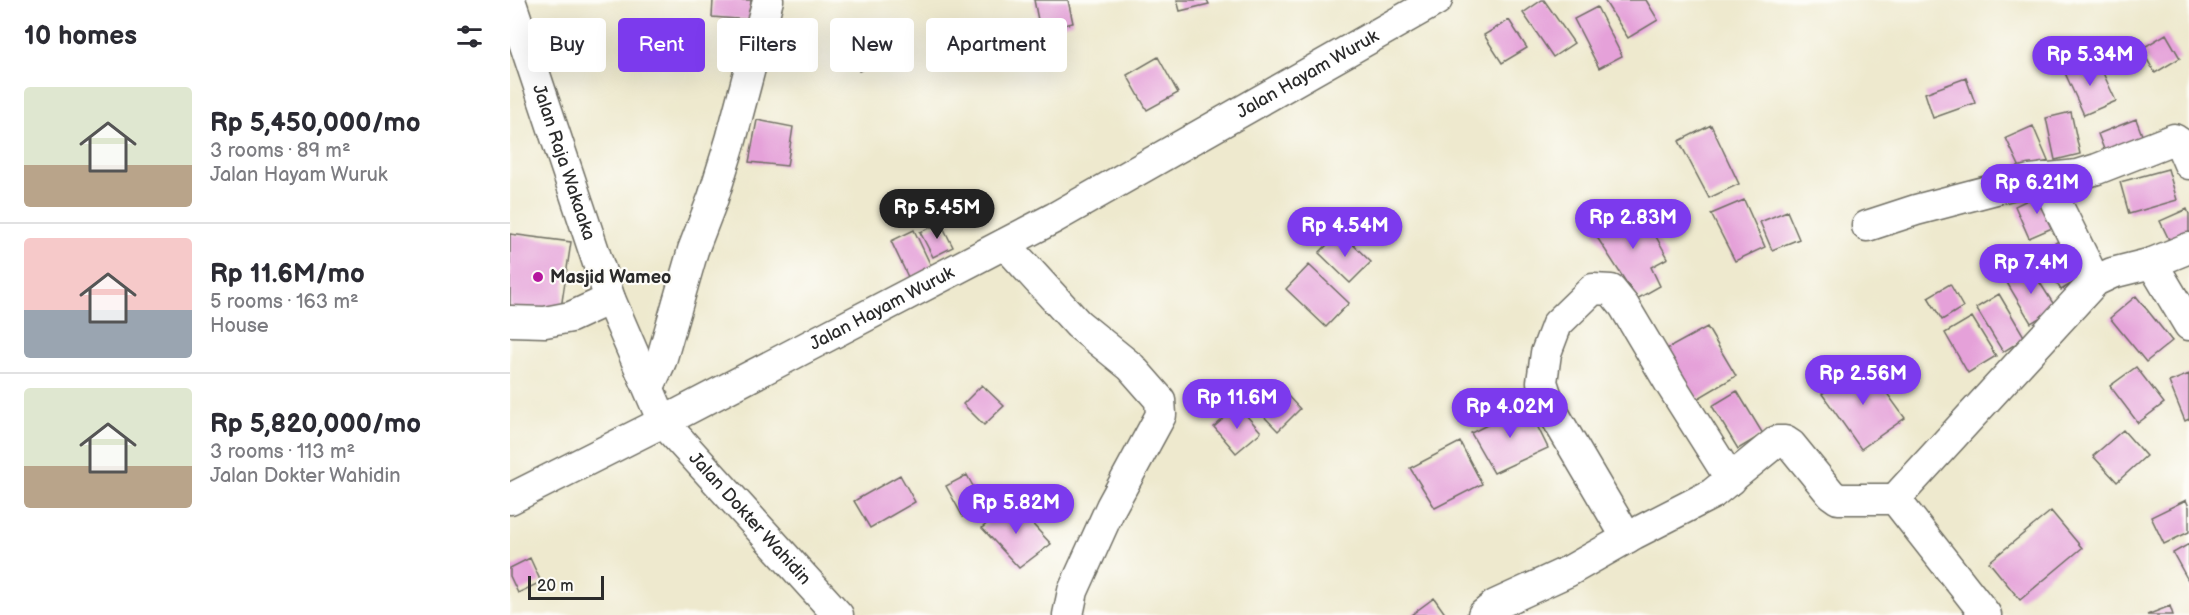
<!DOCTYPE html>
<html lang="en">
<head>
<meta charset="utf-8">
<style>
  body { margin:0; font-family:"Balsamiq Sans",sans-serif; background:#f2f2f3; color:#2b2b33; height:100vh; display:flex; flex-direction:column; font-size:22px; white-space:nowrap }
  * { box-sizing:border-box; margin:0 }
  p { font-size:20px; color:#7c7c81 }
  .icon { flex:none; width:33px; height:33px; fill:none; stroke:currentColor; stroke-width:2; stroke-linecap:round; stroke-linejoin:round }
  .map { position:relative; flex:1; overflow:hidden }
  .drawer { display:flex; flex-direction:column; background:#fff; width:510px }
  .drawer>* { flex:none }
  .banner { position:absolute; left:18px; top:18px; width:570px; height:54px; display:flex; gap:12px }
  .scale { position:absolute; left:18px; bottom:15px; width:76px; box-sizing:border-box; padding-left:6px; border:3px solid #2b2b2b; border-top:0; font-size:16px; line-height:21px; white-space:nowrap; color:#2b2b2b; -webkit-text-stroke:4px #fdfcf7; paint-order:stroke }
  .price { position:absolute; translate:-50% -51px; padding:0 14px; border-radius:21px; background:#7c3aed; color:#fff; font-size:20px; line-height:39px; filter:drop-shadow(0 2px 3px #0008) }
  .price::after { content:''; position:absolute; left:50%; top:36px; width:18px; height:14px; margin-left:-9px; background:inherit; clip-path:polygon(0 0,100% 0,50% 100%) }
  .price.selected { background:#222; color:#fff }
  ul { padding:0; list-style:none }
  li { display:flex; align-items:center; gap:18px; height:150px; padding:0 24px }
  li+li { border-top:2px solid #e1e1e2 }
  li span { display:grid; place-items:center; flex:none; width:168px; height:120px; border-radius:6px; color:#555 }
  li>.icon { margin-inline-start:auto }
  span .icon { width:72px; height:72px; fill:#fffc; stroke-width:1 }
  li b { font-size:26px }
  h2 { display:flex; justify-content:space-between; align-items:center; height:72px; padding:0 24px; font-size:26px }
  .pill { padding:0 21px; border-radius:6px; background:#fff; box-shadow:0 6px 24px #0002; font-size:21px; line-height:54px }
  .pill.selected { background:#7c3aed; color:#fff }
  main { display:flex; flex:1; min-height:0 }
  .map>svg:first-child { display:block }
</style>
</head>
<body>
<main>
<section class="drawer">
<h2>10 homes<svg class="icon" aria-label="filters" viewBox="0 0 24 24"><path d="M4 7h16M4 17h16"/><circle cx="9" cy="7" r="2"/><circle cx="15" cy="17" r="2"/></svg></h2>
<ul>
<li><span style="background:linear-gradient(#dfe7d0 65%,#b9a48a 0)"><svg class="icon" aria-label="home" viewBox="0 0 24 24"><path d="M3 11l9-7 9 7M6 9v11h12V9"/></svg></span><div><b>Rp 5,450,000/mo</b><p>3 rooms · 89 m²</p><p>Jalan Hayam Wuruk</p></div></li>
<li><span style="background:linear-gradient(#f6c9c9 60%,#9aa5b1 0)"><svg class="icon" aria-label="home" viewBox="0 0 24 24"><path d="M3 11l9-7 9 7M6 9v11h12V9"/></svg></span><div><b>Rp 11.6M/mo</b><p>5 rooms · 163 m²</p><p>House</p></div></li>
<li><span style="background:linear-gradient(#dfe7d0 65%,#b9a48a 0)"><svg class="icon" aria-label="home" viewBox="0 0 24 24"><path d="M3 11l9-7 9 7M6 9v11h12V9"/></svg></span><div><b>Rp 5,820,000/mo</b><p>3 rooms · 113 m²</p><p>Jalan Dokter Wahidin</p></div></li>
</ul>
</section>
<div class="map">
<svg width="1679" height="615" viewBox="0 0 1679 615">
  <rect width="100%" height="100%" fill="#fdfcf7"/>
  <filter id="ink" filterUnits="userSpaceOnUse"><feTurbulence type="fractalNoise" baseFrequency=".0167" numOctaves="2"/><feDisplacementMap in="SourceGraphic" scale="12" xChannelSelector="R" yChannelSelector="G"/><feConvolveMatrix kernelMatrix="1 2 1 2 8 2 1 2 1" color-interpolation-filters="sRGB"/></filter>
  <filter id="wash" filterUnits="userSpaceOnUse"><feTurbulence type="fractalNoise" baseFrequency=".008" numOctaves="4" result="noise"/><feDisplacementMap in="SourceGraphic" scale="24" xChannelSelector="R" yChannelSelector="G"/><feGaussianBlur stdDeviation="1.35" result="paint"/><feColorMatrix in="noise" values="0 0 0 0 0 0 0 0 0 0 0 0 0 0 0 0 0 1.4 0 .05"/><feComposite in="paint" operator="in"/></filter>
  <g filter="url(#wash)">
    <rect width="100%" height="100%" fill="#eee9ce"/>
    <g id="blocks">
      <path fill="#e5a1d9" d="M203,0h38l-1,20 -38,-3z
        M524,0h34l5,23 -33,7z
        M667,0h30l2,4 -29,7z
        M1032,0h2l30,43 -21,14 -30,-44z
        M1094,0h42l12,20 -30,18z
        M1087,7l25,49 -23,12 -25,-49z
        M999,20l18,28 -25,15 -18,-28z
        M1656,34l14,24 -25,15 -14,-24z
        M370,40l8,20 -29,11 -8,-20z
        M648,57l20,36 -31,17 -20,-35z
        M1587,60l19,41 -32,14 -19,-42z
        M1456,78l9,25 -42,15 -8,-25z
        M1561,112l9,42 -25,6 -9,-42z
        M1626,119l9,24 -38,14 -9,-23z
        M247,120l36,7 -6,39 -38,-4z
        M1201,125l28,59 -30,14 -30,-57z
        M1523,126l15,35 -26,11 -16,-34z
        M1658,169l9,31 -48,14 -9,-32z
        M1534,192l15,33 -30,13 -14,-32z
        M1234,200l21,47 -30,14 -24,-47z
        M1128,205l30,53 -17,9 9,19 -23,13 -44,-68z
        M1677,209l2,5v24l-17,8 -12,-25z
        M1277,211l12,28 -27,11 -12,-28z
        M431,223l12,24 -20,10 -13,-25z
        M404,230l18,38 -23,11 -18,-38z
        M830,232l31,30 -21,21 -31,-30z
        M0,234l61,8 -11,73 -50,-4z
        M1552,239l22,37 -23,14 -23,-37z
        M799,265l40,38 -23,24 -40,-38z
        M1520,267l26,41 -25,15 -25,-42z
        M1440,284l13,23 -21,13 -14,-23z
        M1489,294l26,44 -22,14 -27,-44z
        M1626,296l36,45 -26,21 -36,-44z
        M1462,317l24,39 -28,17 -23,-40z
        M1197,327l29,49 -39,23 -32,-49z
        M1355,363l40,55 -44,31 -39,-55z
        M1626,367l28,36 -26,20 -28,-37z
        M1679,374v45l-4,2 -16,-39z
        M763,380l27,29 -22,22 -28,-29z
        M472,385l22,21 -20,19 -21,-21z
        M1227,391l26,43 -25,15 -26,-43z
        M1017,405l21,43 -54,25 -23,-40z
        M728,406l23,26 -25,21 -22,-26z
        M1613,430l23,26 -29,26 -24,-26z
        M950,442l22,42 -47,24 -25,-40z
        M390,475l15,27 -45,26 -16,-27z
        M457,475l16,30 -20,12 -17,-31z
        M1676,500l3,7v25l-25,12 -13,-27z
        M501,501l40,43 -32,24 -37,-40z
        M1541,511l31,37 -62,52 -31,-38z
        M1679,544v38l-16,-29z
        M20,558l11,24 -23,11 -8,-17v-8z
        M924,598l12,17h-35z
        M1660,606l3,9h-26z"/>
    </g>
  </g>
  <g filter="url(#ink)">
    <use href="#blocks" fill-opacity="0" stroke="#6f6e64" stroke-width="1.5"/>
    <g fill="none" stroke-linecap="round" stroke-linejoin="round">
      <g stroke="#6f6e64" stroke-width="33">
        <g id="minor">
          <path id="s1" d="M0,0l100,299 53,123 175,193"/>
          <path d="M1534,178l51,103"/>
          <path d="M1357,226l49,-16 114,-30 48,-5 19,-6 77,-30 6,4 9,21"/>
          <path d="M495,244l73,80 53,43 29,33 1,15 -50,92 -38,84 -5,24"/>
          <path d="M1642,263l37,62"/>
          <path d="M0,321l35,1 26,-5 39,-18"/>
          <path d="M139,387l12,-26 32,-111 20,-52 18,-58 37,-140"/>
          <path id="s2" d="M0,499l153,-77 391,-204 383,-218"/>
          <path d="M1385,499l200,-218 17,-8 40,-10 37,-15"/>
          <path d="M1117,538l-76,-129 -9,-27 4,-29 11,-29 36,-35 18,1 13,16 47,79 60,95"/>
          <path d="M973,615l12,-10 74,-34 65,-37 78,-40 65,-53h8l6,4 40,49 7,5h57l91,116"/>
        </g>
      </g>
      <use href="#minor" stroke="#fff" stroke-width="30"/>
    </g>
  </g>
  <circle fill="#b5179e" stroke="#fdfcf7" stroke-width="2" cx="28" cy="277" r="6"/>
  <g text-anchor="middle" stroke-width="4.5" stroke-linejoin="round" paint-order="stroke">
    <g font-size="18" fill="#2b2b2b" stroke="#fdfcf7">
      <text dy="6" stroke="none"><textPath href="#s2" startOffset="904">Jalan Hayam Wuruk</textPath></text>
      <text dy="6" stroke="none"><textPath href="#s1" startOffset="171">Jalan Raja Wakaaka</textPath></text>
      <text dy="6" stroke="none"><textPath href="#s2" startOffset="418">Jalan Hayam Wuruk</textPath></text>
      <text dy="6" stroke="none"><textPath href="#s1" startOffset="579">Jalan Dokter Wahidin</textPath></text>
    </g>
    <g font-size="18" font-weight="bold" fill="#2b2b2b" stroke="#fdfcf7" text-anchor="start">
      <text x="40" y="283">Masjid Wameo</text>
    </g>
  </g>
</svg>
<div class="scale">20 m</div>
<b class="price" style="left:1580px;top:87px">Rp 5.34M</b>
<b class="price" style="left:1527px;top:215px">Rp 6.21M</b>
<b class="price selected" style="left:427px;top:240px">Rp 5.45M</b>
<b class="price" style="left:1123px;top:250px">Rp 2.83M</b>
<b class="price" style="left:835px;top:258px">Rp 4.54M</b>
<b class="price" style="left:1521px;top:295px">Rp 7.4M</b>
<b class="price" style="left:1353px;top:406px">Rp 2.56M</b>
<b class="price" style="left:727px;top:430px">Rp 11.6M</b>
<b class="price" style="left:1000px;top:439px">Rp 4.02M</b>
<b class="price" style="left:506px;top:535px">Rp 5.82M</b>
<div class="banner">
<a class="pill">Buy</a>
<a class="pill selected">Rent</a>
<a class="pill">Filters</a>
<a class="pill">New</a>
<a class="pill">Apartment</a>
</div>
</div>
</main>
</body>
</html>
